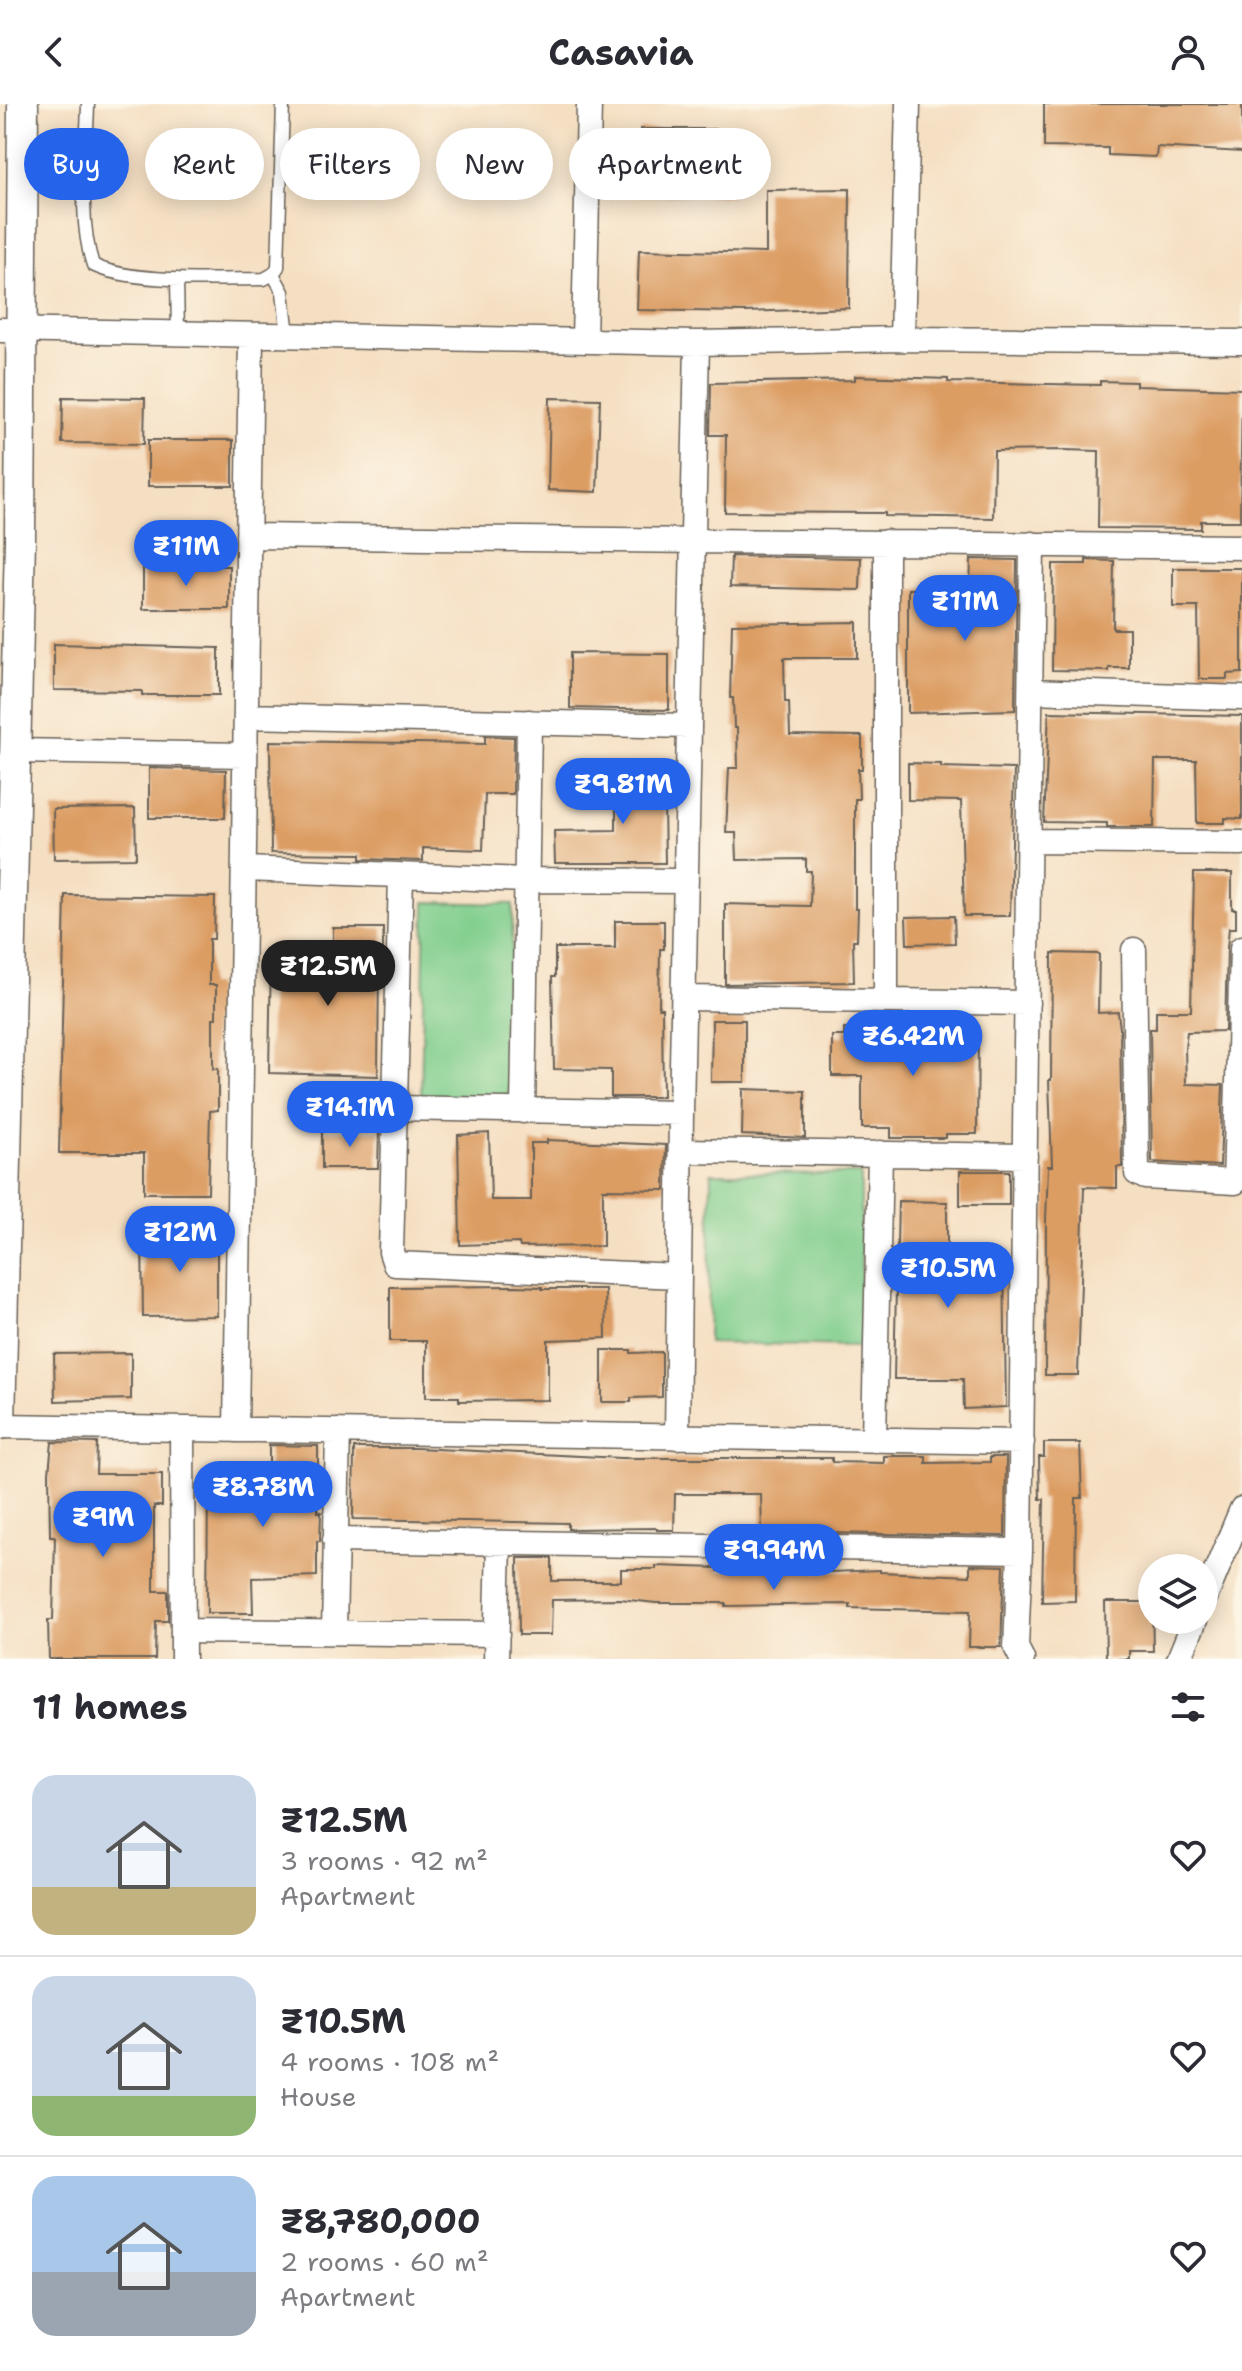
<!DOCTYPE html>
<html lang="en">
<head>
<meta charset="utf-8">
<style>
  body { margin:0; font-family:"Shantell Sans",sans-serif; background:#f7f7f7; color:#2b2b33; height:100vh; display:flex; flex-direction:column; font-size:30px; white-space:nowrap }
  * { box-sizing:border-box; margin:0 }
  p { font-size:26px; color:#7c7c81 }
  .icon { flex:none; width:44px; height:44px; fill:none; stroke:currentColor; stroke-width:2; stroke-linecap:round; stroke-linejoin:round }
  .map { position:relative; height:1555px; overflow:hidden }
  .panel { display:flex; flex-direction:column; background:#fff; flex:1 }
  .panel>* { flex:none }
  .banner { position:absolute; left:24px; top:24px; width:800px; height:72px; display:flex; gap:16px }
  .buttons { position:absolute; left:1138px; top:1450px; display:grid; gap:16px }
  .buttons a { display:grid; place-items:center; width:80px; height:80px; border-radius:50%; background:#fff; box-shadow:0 4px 20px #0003; font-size:40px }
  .price { position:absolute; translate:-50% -68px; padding:0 18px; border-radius:28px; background:#2563eb; color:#fff; font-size:26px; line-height:52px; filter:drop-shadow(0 2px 4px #0008) }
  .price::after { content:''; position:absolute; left:50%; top:48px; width:24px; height:18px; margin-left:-12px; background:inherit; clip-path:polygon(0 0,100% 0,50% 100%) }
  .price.selected { background:#222; color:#fff }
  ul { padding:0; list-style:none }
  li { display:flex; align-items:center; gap:24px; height:200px; padding:0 32px }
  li+li { border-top:2px solid #e1e1e2 }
  li span { display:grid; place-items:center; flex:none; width:224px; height:160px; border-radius:24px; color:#555 }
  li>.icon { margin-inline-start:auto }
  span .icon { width:96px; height:96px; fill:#fffc; stroke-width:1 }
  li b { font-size:34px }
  h2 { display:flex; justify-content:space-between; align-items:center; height:96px; padding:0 32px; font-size:34px }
  .tag { padding:0 28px; border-radius:36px; background:#fff; box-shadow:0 4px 20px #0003; font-size:28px; line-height:72px }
  .tag.selected { background:#2563eb; color:#fff }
  header { display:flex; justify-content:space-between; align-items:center; height:104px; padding:0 32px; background:#fff; font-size:36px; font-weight:700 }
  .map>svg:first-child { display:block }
</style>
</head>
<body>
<header><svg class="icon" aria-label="back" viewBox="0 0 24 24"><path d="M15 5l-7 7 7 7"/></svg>Casavia<svg class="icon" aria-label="person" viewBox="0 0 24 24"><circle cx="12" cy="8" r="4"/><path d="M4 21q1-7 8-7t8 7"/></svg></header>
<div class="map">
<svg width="1242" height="1555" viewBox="0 0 1242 1555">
  <rect width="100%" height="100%" fill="#fcf5e5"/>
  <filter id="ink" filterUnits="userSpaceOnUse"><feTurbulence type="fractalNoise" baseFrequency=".0125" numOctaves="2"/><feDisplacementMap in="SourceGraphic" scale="16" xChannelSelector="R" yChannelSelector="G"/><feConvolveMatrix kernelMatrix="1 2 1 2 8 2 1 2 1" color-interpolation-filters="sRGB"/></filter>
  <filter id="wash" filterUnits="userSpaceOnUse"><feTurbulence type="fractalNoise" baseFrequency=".006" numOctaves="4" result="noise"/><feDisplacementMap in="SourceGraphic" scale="32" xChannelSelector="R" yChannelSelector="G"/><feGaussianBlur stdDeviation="1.8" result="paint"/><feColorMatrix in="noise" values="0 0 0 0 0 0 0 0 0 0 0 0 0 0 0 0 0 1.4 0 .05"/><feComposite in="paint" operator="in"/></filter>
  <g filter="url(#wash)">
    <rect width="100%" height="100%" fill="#f5dfc2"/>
    <path fill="#7fce8d" stroke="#4e7554" stroke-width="2" d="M425,798l88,2 -4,196 -88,-1z
      M711,1069l150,1v172l-153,-3z"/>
    <g id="blocks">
      <path fill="#dc9d64" d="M1044,0h198v48l-85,-5 -1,10 -48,-2v-7l-64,-1z
        M640,25h93l-1,67h-92z
        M850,85l-1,119 -105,4 -107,-2 2,-60 127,3v-63z
        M855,272l93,3v3l152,3v-4l36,1v4l106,3 -2,132h-39v8l-103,-1 1,-77 -35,-1 -70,1 -1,67 -108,-2v-3l-160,-1 1,-77h-16l1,-52 144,-3z
        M63,293l82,1 -1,46 -82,-1z
        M550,294l50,1 -3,93 -49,-2z
        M148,336h85v46h-85z
        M731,452l130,2 -1,30 -1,2 -129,-3z
        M971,455l46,1 -2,150 -107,3v-124h62z
        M1086,456l28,1 -1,68h16v39h-20v3l-57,-1 1,-106h33z
        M143,462h86v43h-86z
        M1173,464h69v105l-15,1v5h-28l-1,-72h-25z
        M857,518v36h-73l1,44h4l1,33 72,1v33h-4l1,30h-4v110h3l-1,31h-4l1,42 -129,2v-80l85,2 1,-35h-5v-12l-69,1 -1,-27h-10l3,-65h9l-1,-40h-3l-1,-30h-3l2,-74z
        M54,540l165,4v47h-77v-4l-88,-1z
        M570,549l99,1v56l-99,-2z
        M1049,608l193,4v103l-17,-1v5h-28l-1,-63h-41l-1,67h-47v-4l-63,-1z
        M485,632l29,1 -1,57h-28l-2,56 -60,-2v13l-62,-2v-5l-90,-1 -1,-112 215,3z
        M908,659l33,1v3l73,2 -4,147h-46l-3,-115 -53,-1z
        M149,664l77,2 -1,48h-76z
        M616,668l51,1 -1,32h-2l1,58h-110l-1,-32 62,-1z
        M135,704l1,50 -82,1 -1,-50z
        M1194,769h38v36h4v19h-7l-2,20 -2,83 -38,1 -2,16 1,36 37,1 -3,81 -68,-4 -2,-133h6v-18h35z
        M65,791l150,2 -1,42h-5v46h7v33h-3v51h5v41l-8,1 -2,82h-64v-40h-85z
        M954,812l1,27 -48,1 -1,-27z
        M615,817h49v28h-4l-1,59h3l1,89h-52v-27l-57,-1 -2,-92h3v-29h60z
        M333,824h50v32h-4l-1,116 -109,-3 2,-118 62,2z
        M1052,849l47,1 -1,59 20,-1 2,17 2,138h-5v21l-33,-1 -6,188h-33l1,-155 2,-54h4l-3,-86h2z
        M712,916h33v62h-34z
        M891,917h31v10l56,1 -1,102h-31v4h-55v-10h-29v-52h-30v-40h12v-7l46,-1z
        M743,985l62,2v47l-63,-3z
        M322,1027h57l-1,37h-56z
        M489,1029l2,67h40v-57h16v-3l119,5 -1,45 -62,-1v57l-83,1 -1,-4 -59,2 -2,-110z
        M960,1067h49v34h-49z
        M898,1097l49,1v56l57,-1 2,150 -42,2 -1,-30h-69z
        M217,1128v84l-74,1 -1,-84z
        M516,1182l26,1v2h63l1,49 -58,2v60l-89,1v-4h-33v-56h-36v-54z
        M602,1246h29v3l31,-1v45l-31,1v4h-29z
        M131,1249v46l-76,2 -1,-47z
        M52,1338l45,1 -1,31h66v32h-8v85h14v30h-12l-1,38h-106l-1,-39h5l2,-84h-5l-1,-63z
        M1044,1339h36l2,55h-6l-1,103 -33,1 2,-103h-4l-1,-42h5z
        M269,1341l49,1v66h3l-1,29h-3v35l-65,2 1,35h-46l1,-127h61z
        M354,1344h61l206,10h211v4l52,1v-7h42v7l64,-1v-5h16l-1,79 -243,-4 -1,-38h-86l-1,36h-17v-2l-89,1v-6l-215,-4z
        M518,1454h34v23h69v-12h35v-3l62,2v3l46,-2 42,1v3l74,-3v2l90,4v-11l34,1 -3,81h-32l1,-36 -120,-3v-4l-124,2v-3h-70l-36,-4 -68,1 -1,35h-32z
        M1105,1498h47l1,49h-24v8h-23z"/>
    </g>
  </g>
  <g filter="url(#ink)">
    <use href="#blocks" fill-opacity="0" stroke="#686056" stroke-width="2"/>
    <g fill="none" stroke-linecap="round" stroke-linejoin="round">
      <g stroke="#686056" stroke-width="15">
        <path id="service" d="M88,0c-1,50 -11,114 5,161 36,19 128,14 171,14l9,-5 5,-7 5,-163
          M273,170l10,18 5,43
          M177,175l1,55"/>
      </g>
      <g stroke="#686056" stroke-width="27">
        <path id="minor" d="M0,226l697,13 205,-4 340,3
          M902,235l6,-235
          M584,237l5,-237
          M248,432l994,11
          M1031,587l211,7
          M246,612l442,10
          M14,647l231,4
          M1029,737l213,2
          M244,765l282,11 160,1
          M401,772l-10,376 4,12 284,12
          M1134,846l3,223 8,4 90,5 7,-6
          M685,894l342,5
          M886,896v-458
          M395,1004l286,5
          M523,1007l6,-389
          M681,1047l344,5
          M1235,1078l7,-234
          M0,1322l1022,16
          M182,1325l1,230
          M236,1326l15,-1094
          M677,1333l4,-324 16,-770
          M874,1336l6,-287
          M335,1436l685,11
          M1204,1496l38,-91
          M183,1527l314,3
          M334,1528l4,-201
          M496,1555l3,-116
          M1022,1555l-6,-12 4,-96 12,-1007
          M1179,1555l16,-39"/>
      </g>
      <g stroke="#686056" stroke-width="33">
        <path id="tertiary" d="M0,1320l20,-885 3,-435"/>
      </g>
      <use href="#service" stroke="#fff" stroke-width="12"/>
      <use href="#minor" stroke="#fff" stroke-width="24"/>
      <use href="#tertiary" stroke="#fff" stroke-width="30"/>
    </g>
  </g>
</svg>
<div class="buttons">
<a><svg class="icon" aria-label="layers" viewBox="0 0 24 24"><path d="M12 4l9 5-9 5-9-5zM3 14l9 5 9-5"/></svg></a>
</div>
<b class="price" style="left:186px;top:484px">₹11M</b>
<b class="price" style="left:965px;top:539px">₹11M</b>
<b class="price" style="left:623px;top:722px">₹9.81M</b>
<b class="price selected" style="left:328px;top:904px">₹12.5M</b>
<b class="price" style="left:913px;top:974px">₹6.42M</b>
<b class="price" style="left:350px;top:1045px">₹14.1M</b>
<b class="price" style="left:180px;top:1170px">₹12M</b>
<b class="price" style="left:948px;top:1206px">₹10.5M</b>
<b class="price" style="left:263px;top:1425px">₹8.78M</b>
<b class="price" style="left:103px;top:1455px">₹9M</b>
<b class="price" style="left:774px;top:1488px">₹9.94M</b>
<div class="banner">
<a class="tag selected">Buy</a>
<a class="tag">Rent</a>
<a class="tag">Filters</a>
<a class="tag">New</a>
<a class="tag">Apartment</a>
</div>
</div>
<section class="panel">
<h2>11 homes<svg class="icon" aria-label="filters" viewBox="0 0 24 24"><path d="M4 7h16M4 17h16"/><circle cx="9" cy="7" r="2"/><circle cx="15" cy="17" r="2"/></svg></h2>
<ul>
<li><span style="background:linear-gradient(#c9d6e8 70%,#c2b280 0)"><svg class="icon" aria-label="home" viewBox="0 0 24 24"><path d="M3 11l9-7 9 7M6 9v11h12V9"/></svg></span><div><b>₹12.5M</b><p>3 rooms · 92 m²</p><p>Apartment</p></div><svg class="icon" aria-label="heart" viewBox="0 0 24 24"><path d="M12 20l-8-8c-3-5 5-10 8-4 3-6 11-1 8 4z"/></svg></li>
<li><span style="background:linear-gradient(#c9d6e8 75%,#8fb573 0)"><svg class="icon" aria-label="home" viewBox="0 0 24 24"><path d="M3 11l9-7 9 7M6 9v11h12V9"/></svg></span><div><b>₹10.5M</b><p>4 rooms · 108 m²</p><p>House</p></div><svg class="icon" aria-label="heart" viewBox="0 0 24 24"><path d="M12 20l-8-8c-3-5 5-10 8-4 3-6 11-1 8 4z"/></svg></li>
<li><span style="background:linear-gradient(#a9c7e8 60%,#9aa5b1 0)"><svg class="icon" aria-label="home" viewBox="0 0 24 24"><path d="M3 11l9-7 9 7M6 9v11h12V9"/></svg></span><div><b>₹8,780,000</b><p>2 rooms · 60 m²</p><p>Apartment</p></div><svg class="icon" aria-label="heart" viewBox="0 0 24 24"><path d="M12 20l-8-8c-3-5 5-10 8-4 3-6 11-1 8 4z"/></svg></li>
</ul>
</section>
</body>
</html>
